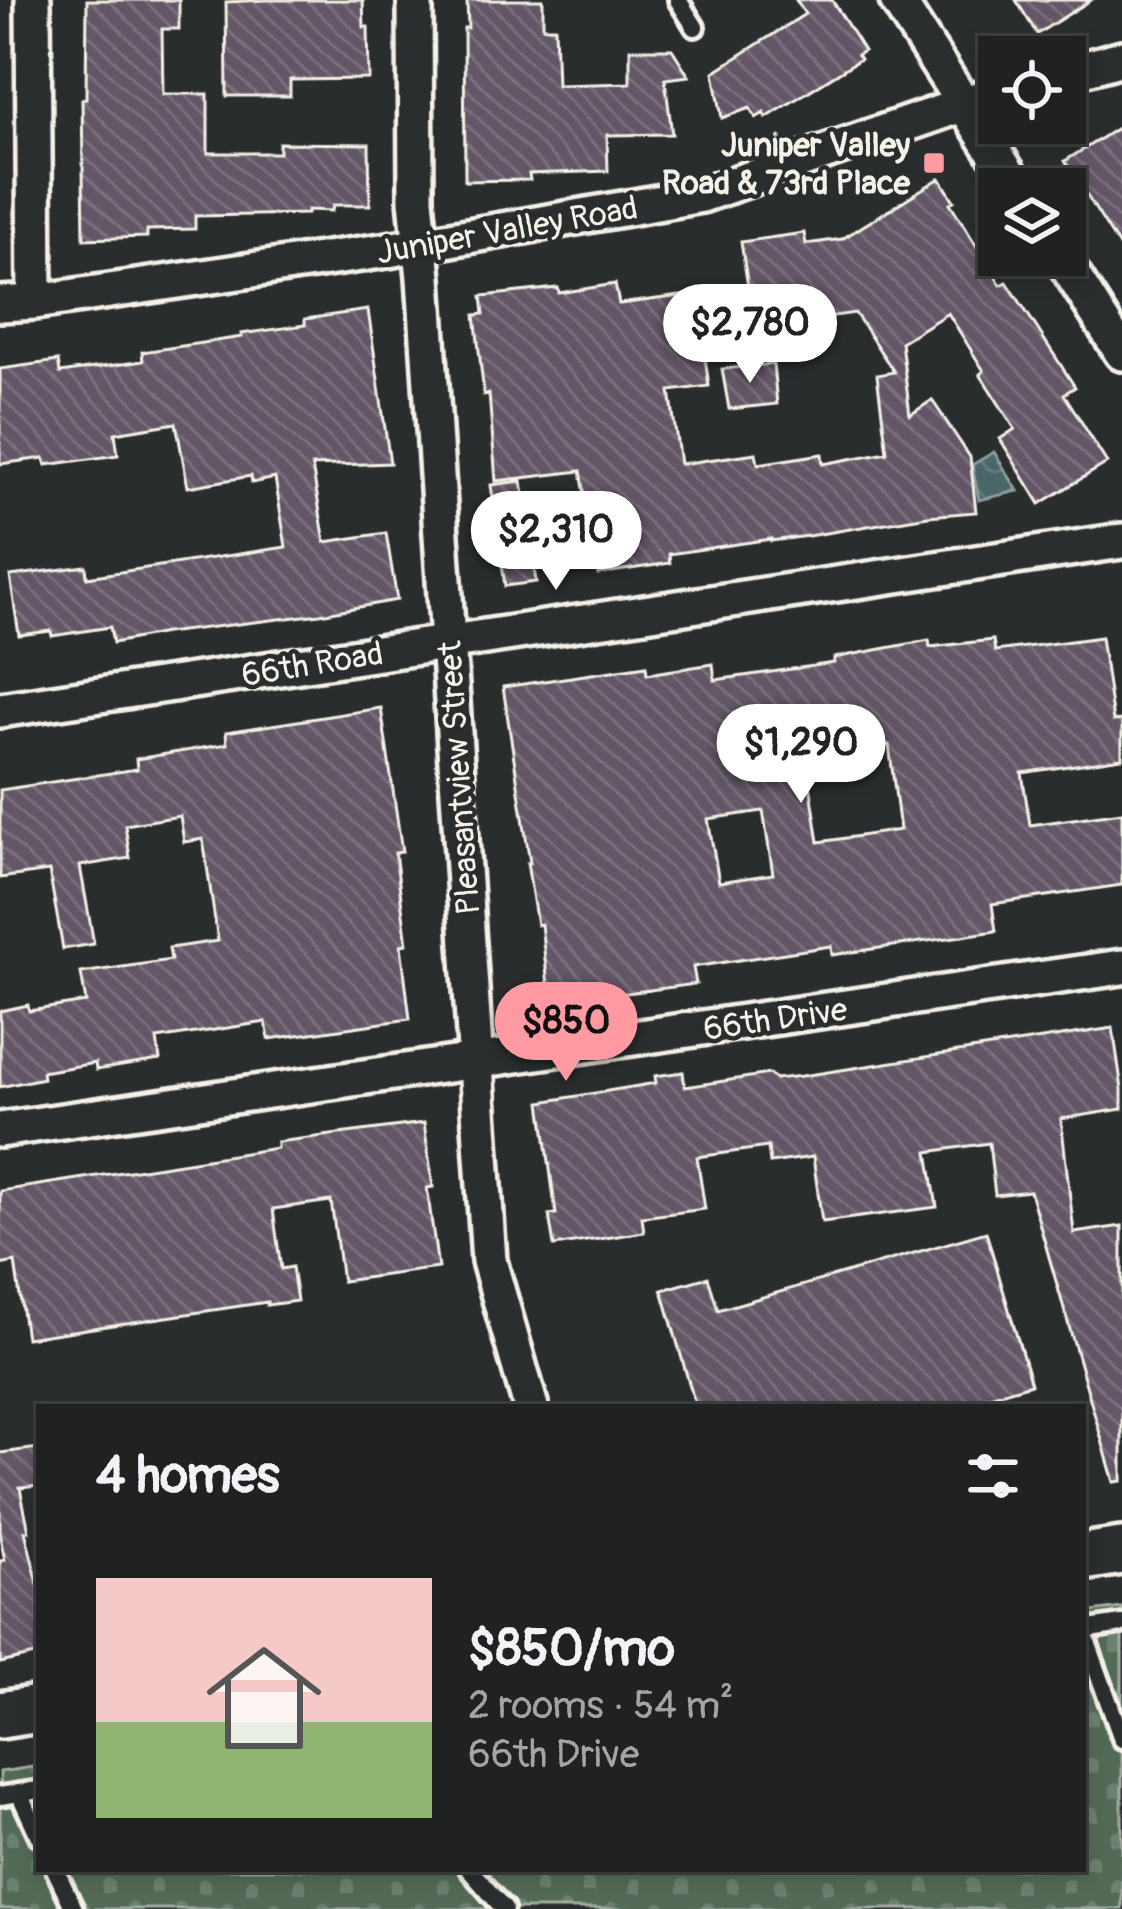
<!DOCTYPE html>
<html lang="en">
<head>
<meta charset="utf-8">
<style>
  body { margin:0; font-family:Pangolin,sans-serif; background:#2d2f2f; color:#f1f3f6; height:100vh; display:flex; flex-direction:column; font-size:45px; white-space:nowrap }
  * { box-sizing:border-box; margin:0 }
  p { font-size:39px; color:#a2a4a5 }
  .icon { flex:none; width:66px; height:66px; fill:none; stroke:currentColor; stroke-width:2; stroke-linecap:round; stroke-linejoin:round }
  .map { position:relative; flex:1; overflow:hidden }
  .panel { position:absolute; left:36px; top:1404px; width:1050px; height:468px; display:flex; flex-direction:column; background:#202222; border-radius:0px; box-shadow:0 6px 18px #0003,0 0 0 3px #3d3f40 }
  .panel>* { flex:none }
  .buttons { position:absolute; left:978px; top:36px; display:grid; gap:24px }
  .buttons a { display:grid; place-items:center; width:108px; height:108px; border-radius:0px; background:#202222; box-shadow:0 6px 18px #0003,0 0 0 3px #3d3f40; font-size:60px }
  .price { position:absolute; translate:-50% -102px; padding:0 27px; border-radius:42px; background:#fff; color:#222; font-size:39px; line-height:78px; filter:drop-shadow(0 3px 6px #0008) }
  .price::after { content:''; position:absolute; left:50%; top:72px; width:36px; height:27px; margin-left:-18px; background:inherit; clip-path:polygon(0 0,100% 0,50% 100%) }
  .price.selected { background:#ff9aa2; color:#111 }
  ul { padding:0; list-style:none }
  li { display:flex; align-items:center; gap:36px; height:300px; padding:0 60px }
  li span { display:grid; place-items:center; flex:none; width:336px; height:240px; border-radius:0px; color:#555 }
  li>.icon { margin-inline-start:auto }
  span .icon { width:144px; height:144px; fill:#fffc; stroke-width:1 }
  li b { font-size:51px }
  h2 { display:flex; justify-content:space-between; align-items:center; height:144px; padding:0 60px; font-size:51px }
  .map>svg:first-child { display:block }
</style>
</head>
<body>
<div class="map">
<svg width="1122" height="1909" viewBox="0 0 1122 1909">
  <defs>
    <pattern id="cemetery-stones" width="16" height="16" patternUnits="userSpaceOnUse" patternTransform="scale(3)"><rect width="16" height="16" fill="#526a57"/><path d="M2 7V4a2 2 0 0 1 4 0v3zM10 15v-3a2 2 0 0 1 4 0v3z" fill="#6c806f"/></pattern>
    <pattern id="water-waves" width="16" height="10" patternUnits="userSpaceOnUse" patternTransform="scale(3)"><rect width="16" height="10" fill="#486669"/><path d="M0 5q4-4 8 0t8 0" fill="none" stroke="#637c7e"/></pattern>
    <pattern id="building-back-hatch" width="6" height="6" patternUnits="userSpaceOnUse" patternTransform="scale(3)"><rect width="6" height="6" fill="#635766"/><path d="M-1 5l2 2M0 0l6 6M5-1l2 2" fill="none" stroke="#7a707c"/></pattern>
  </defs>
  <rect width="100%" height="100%" fill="#2a2d2e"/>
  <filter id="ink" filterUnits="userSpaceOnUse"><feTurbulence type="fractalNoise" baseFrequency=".00833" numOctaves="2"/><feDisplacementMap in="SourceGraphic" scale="24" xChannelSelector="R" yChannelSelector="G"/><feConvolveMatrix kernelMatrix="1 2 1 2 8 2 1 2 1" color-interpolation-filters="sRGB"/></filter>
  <g filter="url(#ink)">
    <path fill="url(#cemetery-stones)" stroke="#a3aea0" stroke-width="3" d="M1122,1608v301h-1122v-137l39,-6v103h1044v-256z"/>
    <path fill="url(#water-waves)" stroke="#8d9e9c" stroke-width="3" d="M994,452l24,39 -39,9 -7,-35z"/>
    <path fill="url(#building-back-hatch)" stroke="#f4f1e8" stroke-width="3" fill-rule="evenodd" d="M87,0h92v29h-17l1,65h45v59h71v-10l90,1 1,61h-37l-1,6 -25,-1v4l-112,2v13l-48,1v7l-63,2 -2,-140 4,-1z
      M265,0h98l1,27h4l1,52 -79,1v16h-63l-1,-94z
      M467,0h76v27h12l2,58 73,-2v-34h42l17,27 -24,3 7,55 -65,1 1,36 -79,3 1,6 -65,1 -1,-153h4z
      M796,0h36l32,51 -7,4 3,4 -94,59 -2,-5 -8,5 -6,-10 -28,10 -8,-46 91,-58z
      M1016,0h75l-54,34z
      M1122,125v126l-57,-90z
      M940,178l14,23 -4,2 51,82 6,-3 68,105 -11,7 43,69 -67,41 -40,-65 15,-10 -35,-55 4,-3 -36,-58 -47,29 9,73 22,-15 38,57 6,55 -48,4 -120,20 -37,5v-2l-102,15 1,9 -72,11 -17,-103 -85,10 -7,-87 -5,1 -9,-80 9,-1 -2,-18 76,-8 1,5 56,-9 4,20 77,-10 13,92 -39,5 10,73 76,-11 2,11 64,-10 1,10 64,-12 -10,-77 17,-3 -39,-59 -71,10 3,19 -31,4 -6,-40 -8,-7 6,-12 -7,-45 63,-9 2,11 36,-5z
      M368,310l22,153 -78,3 13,76 61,-9 11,67 -77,14 -155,19 -52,10 -3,-16 -58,9 -1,-5 -32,4 -9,-59 76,-10 1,11 199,-30 -11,-69 -23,5 -1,-7 -63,11 -12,-64 -61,10 3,22 -72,10 -2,-7 -44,6v-95l58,-8 2,12 83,-12 -1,-9 100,-15 -1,-3 64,-9v-6z
      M773,364l4,40 -48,5 -7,-40z
      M522,481l14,101 -31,4 -14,-101z
      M1101,637l12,84 9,-1v38l-100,15 8,52 92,-13v73l-130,19 4,27 -164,24 -1,-9 -138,21 3,17 -146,19 -9,-79 -4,1 -10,-62h3l-27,-176 143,-21 1,8 66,-10 2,16 119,-17v-5l95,-18 1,7 63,-7 2,11zM889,745l11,85 -81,12 -13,-84zM763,811l10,63 -54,8 -11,-63z
      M381,708l21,144 -7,1 12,91 -6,1 9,74 -141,20 -3,-17 -109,17 3,21 -64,10 -1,-7 -53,9 1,6 -43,9v-76l28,-6 1,6 57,-9 -5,-29 90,-13 -2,-12 49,-7 -15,-102 -19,3 -4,-26 -55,9 5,33 -50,8 14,78 -31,5 -14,-78 -49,7v-88l137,-21 -1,-10 91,-15 -1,-12z
      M1113,1028l9,61v20l-61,10 13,114 48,-7v255l-8,1 -84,-291 -35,4 -6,-52 -61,9 9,55 -115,15 -9,-65 -43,6 -2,-16 -71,10 8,52 -63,8 2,15 -90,14 -5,-31 7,-1 -15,-112 115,-19 -1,-7 28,-4 2,15 84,-13 7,5 26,-3z
      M424,1123l9,64 -6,1 11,80 -96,13 -11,-80 -58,8 8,60 11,-2 5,34 -30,4v-3l-241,36 -11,-76 -15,3v-74l277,-43v-6z
      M986,1232l45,152 -79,23h-256l-34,-117 46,-13 10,33z
      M39,1448v38l-19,2 9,43h-4l14,57v66l-39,9v-102l5,-1 -5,-23v-84z"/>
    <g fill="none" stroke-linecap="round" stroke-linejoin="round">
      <g stroke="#f4f1e8" stroke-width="26">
        <path id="lane" d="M678,0l17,27
          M1083,1630l39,-6
          M1083,1631l39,108
          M19,1793l20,43
          M0,1796l39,-6
          M55,1869l19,40
          M469,1869l35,40"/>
      </g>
      <g stroke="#f4f1e8" stroke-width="42">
        <path id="street" d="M33,0l2,302
          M415,0l1,200 8,78 65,983 42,146
          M897,0l121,189
          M1065,74l57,-16
          M1060,255l62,98
          M0,304l35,-2 353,-52 314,-55 297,-103
          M0,710l1122,-169
          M0,1130l1122,-163"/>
      </g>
      <g stroke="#f4f1e8" stroke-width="54">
        <path id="secondary" d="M1083,1557l39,-6
          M0,1715l39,-6"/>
      </g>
      <use href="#lane" stroke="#2a2d2e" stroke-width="16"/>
      <use href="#street" stroke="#2a2d2e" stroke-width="33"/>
      <use href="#secondary" stroke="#2a2d2e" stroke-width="45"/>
    </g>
  </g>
  <rect fill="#ff9aa2" stroke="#2a2d2e" stroke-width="4.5" x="922" y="151" width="24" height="24" rx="6"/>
  <g text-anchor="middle" stroke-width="9" stroke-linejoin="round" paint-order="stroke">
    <g font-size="33" font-weight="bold" fill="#f4f1e8" stroke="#2a2d2e" text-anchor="end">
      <text x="910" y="156">Juniper Valley<tspan x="910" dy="38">Road &amp; 73rd Place</tspan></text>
    </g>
    <g font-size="33" fill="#f4f1e8" stroke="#2a2d2e">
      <text transform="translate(507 229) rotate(-10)" y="12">Juniper Valley Road</text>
      <text transform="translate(312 663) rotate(-9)" y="12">66th Road</text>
      <text transform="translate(458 778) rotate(-94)" y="12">Pleasantview Street</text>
      <text transform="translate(775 1018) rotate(-8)" y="12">66th Drive</text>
    </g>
  </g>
</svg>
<div class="buttons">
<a><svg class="icon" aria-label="locate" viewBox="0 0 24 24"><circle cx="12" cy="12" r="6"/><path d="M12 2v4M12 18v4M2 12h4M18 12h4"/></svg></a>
<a><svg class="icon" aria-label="layers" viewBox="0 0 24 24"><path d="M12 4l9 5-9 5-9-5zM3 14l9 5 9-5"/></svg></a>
</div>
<b class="price" style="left:750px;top:386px">$2,780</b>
<b class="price" style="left:556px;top:593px">$2,310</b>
<b class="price" style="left:801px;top:806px">$1,290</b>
<b class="price selected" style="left:566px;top:1084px">$850</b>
<section class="panel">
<h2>4 homes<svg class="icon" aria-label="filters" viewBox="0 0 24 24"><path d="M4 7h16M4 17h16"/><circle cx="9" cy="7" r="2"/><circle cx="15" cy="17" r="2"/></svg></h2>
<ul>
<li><span style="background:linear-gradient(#f6c9c9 60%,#8fb573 0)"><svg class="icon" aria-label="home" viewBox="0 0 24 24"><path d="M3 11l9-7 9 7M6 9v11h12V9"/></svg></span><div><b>$850/mo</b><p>2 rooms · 54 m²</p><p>66th Drive</p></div></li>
</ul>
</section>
</div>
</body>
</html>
